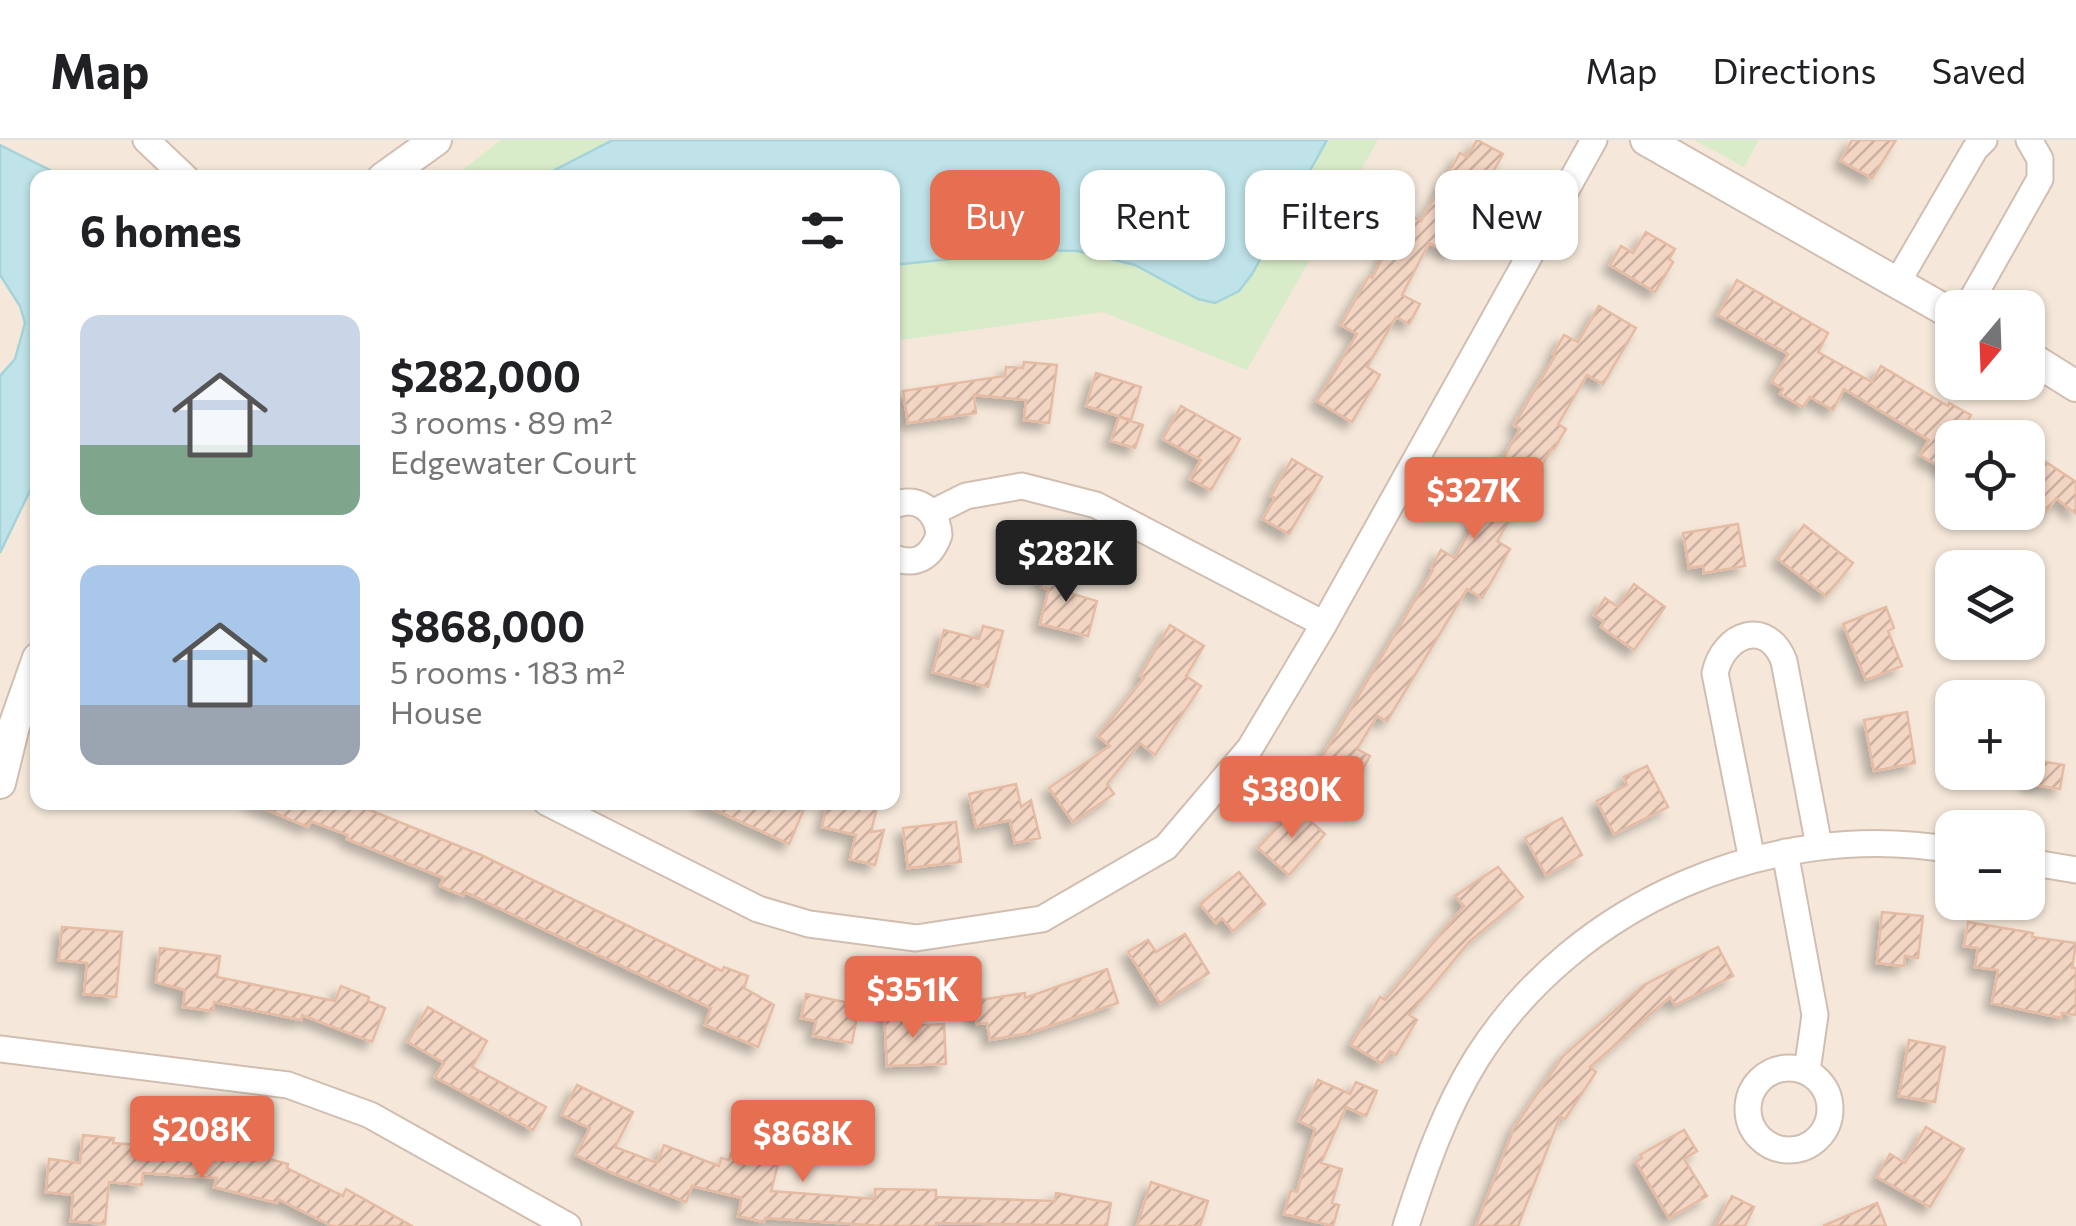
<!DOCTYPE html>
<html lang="en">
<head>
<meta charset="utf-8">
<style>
  body { margin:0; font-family:Commissioner,sans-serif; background:#f2f2f2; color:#202124; height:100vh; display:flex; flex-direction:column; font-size:38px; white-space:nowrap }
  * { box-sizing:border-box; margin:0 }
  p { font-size:32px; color:#757577 }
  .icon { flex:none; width:55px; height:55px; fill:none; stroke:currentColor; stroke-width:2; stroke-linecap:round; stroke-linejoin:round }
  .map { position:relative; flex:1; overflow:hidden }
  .panel { position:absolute; left:30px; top:30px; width:870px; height:640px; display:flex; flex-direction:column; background:#fff; border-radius:20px; box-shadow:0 2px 8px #0004 }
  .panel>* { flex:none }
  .guide { position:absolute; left:930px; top:30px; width:950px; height:90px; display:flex; gap:20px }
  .needle { width:65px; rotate:199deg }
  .tools { position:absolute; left:1935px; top:150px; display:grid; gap:20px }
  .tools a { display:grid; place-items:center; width:110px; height:110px; border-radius:20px; background:#fff; box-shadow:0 2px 8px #0004; font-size:50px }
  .price { position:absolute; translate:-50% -85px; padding:0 22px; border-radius:10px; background:#e76f51; color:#fff; font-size:32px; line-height:65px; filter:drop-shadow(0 2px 5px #0008) }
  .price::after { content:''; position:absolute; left:50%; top:60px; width:30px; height:22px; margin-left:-15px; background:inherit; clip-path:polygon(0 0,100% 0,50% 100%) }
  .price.on { background:#222; color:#fff }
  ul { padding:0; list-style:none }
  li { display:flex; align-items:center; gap:30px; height:250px; padding:0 50px }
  li span { display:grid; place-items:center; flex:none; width:280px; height:200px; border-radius:20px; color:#555 }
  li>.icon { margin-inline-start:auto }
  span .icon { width:120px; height:120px; fill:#fffc; stroke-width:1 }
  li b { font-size:42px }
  h2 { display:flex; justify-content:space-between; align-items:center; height:120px; padding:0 50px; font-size:42px }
  .chip { padding:0 35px; border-radius:20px; background:#fff; box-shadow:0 2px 8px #0004; font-size:35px; line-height:90px }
  .chip.on { background:#e76f51; color:#fff }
  header { display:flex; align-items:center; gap:60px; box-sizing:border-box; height:140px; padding:0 50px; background:#fff; border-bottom:2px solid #e0e0e0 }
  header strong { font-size:48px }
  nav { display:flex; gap:55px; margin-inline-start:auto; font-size:35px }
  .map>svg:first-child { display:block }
</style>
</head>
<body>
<header>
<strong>Map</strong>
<nav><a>Map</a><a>Directions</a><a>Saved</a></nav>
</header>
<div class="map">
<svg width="2076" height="1086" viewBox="0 0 2076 1086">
  <defs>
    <pattern id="building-hatch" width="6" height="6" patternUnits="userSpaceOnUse" patternTransform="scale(2.5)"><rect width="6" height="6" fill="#f3d5c3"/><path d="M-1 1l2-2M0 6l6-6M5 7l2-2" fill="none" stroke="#cab0a1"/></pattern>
    <filter id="shadow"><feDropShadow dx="-7" dy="7" stdDeviation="5" flood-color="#0004"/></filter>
  </defs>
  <rect width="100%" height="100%" fill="#fdf6ec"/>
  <path fill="#f5e8da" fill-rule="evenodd" d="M0,0h1694l50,26 15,-26h317v1086h-2076zM38,38h854v624h-854zM1952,168h76v74h-76zM1952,298h76v74h-76zM1952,428h76v74h-76zM1952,558h76v74h-76zM1952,688h76v74h-76z"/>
  <path fill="#d8ecc9" d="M501,0h877l-131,230 -144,-58 -210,29 -1,-163h-440z
    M1694,0h65l-15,27z"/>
  <path fill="#bfe3e8" stroke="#a5d3da" stroke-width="2.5" d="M613,0h714l-75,134 -13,17 -24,12 -17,-4 -63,-34 -57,-14 -44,-1 -141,15 -1,-87 -351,-1z
    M0,5l64,32 -26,1 -1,298 -37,77v-177l15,-17 10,-36 -5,-17 -20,-31z"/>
  <path fill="url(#building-hatch)" stroke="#e6bba3" stroke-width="2.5" filter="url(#shadow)" d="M1477,0l26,14 -43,75 2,2 -12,23 -21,-11 -27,52 18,9 -11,20 -13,-7 -29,50 13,8 -28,47 -35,-21 40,-67 -16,-9 28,-49 3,2 34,-65 15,8 39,-68 7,4z
    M1852,0h44l-24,38 -31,-17z
    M1646,92l29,17 -6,10 4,3 -18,30 -45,-27 11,-19 12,7z
    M1737,140l91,53 -10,19 54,30 9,-16 67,40 1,-3 22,12 -13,23h-6v36l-32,-19 9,-15 -85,-51 -11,21 -23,-13 -7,10 -23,-13 3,-5 -11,-7 16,-28 -70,-39z
    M1599,166l37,22 -33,56 -16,-9 -29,49 8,5 -12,20 -2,-1 -55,93 13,8 -28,49 -15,-9 -80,132 -10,-5 -20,33 13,7 -21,38 -13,-7 -4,7 -24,-13 125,-211 -2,-2 10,-18 14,8 29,-53 -11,-7 23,-36 4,2 20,-35 -6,-4 41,-69 -2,-2 11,-19 14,7z
    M1024,222l33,3 -8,58 -25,-3 2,-20 -52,-5 2,18 -68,10 -5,-32 102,-15 1,-9 17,1z
    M1096,233l45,14 -10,33 -45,-14z
    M1181,266l59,33 -29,51 -21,-11 11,-19 -38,-21z
    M1119,277l24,8 -8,23 -24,-7z
    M2028,310l48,32v32l-20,-16 -8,12 -20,-13z
    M1292,319l30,18 -33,57 -26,-15 12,-21 -4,-2z
    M1738,384l7,42 -41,7 -1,-7 -14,2 -6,-35z
    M1804,385l49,38 -27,33 -48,-37z
    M1046,426l25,6 -5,20 31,9 -9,35 -48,-12 9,-35 -8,-2z
    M1634,444l31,23 -31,43 -33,-23 3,-5 -10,-7 11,-17 13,9z
    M1886,467l8,21 -6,3 14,35 -36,14 -23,-56z
    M1170,485l34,21 -18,30 15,10 -46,69 -15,-12 -33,41 7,10 -41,28 -24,-34 61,-42 -12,-10 46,-58 -4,-2z
    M983,486l20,5 -15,56 -55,-15 11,-42 35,9z
    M1907,572l8,51 -41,8 -10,-51z
    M2028,619l36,6 -4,24 -32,-5z
    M1647,626l21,41 -54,27 -17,-33 30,-16 -3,-8z
    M1016,644l5,23 10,-7 9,38 -25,5 -5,-23 -34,7 -7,-33z
    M249,662h101l131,53 241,116 2,-4 24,9 -4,12 30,17 -16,42 -53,-22 6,-17 -246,-116 -2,4 -23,-10 4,-8 -97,-39 1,-4 -37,-14 -3,6z
    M698,662h109l-18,42z
    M828,662h32l17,5 -6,25 13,-2 -9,35 -25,-6 6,-24 -34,-8z
    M1295,667l30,27 -36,41 -31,-27z
    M1562,678l20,37 -36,20 -21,-37z
    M956,682l5,40 -53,6 -5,-40z
    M1498,727l25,30 -54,45 -60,73 8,5 -21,35 -6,-4 -8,12 -31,-18 29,-48 5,3 79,-94 -9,-10z
    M1239,732l26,32 -32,27 -11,-13 -6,5 -16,-19z
    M1882,772l41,4 -5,42 -13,-2 -1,10 -27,-3z
    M1968,782l65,11 -1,4 44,6 -4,25h4v47l-14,-2 -1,5 -69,-15 6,-33 -23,-3 3,-19 -14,-2z
    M62,787l60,5 -6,65 -32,-3 3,-31 -28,-3z
    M1185,794l24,39 -49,30 -32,-51 20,-12 8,12z
    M1718,807l15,29 -58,29 -5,-8 -80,70 6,5 -31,47 -5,-3 -42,110h-42l38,-98 49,-72 81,-71z
    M160,808l60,8 -3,21 118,24 6,-15 28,11 -1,4 17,7 -13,34 -70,-27 -1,5 -87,-18 -1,9 -30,-4 2,-17 -29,-8z
    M1107,829l11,34 -89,30 -39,7 -3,-17 -10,1 -4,-23 52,-8v5z
    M806,854l53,11 -7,38 -39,-7 3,-15 -15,-3z
    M428,867l59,34 -15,26 74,40 -13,23 -98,-53 9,-14 -36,-21z
    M907,867l1,19 36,-2 2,40 -59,2 -3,-58z
    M1909,900l36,7 -10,55 -36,-6z
    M1318,940l32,14 6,-12 21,9 -11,25 -20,-9 -25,56 21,6 -10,34 7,2 -6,21 -49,-12 7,-24 6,2 18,-63 -16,-8z
    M577,945l56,27 -18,35 42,16 7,-18 55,21 2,-8 8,2 2,-7 47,11 -7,27 104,8v-10l61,1v7l119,4 1,-8 55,10 -4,23 -171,-3v3h-54l-117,-8 -1,4 -26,-6 4,-18 -50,-12 -6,16 -76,-30 -34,-17 14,-27 -28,-13z
    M1926,987l38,22 -34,58 -53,-30 13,-23 15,9z
    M1684,990l13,21 -13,8 23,37 -38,22 -33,-56 6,-4 -2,-3z
    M83,995l31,3 -1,5 103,7 25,7 1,-5 46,12 -1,4 56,28 3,-7 66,37h-80l-54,-27 -1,4 -63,-16 3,-9 -74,-5 -1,12 -33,-3 -4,42 -34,-3 2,-26 -27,-3 3,-33 31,4z
    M1151,1042l57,19 -8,25h-63z
    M1732,1056l22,11 -9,19h-29z
    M1877,1063l9,23h-63z"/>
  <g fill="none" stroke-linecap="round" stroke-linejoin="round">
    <g stroke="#d1beb0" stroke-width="29">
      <path id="minor" d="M146,0l40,38
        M1897,143l78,-134 9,-9
        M1967,168l73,-129v-20l-11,-19
        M892,366c25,-12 45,4 47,29 -8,23 -24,32 -47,22
        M932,373l34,-17 56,-10 74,19 228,119
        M546,662l212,107 51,15 107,14 126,-19 124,-72 84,-99 74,-124 270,-484
        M1785,712l30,163 -8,56
        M1752,720l-37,-187c9,-40 52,-55 69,-12l35,185
        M2028,722l48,8
        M0,909l288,36 82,30 198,111
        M1748 969a41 41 0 1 1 82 0a41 41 0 1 1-82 0Z
        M1406,1086c19,-59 38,-115 71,-168 99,-156 295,-239 475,-208"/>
    </g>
    <g stroke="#d1beb0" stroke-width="34">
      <path id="tertiary" d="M1646,0l306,174
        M383,38l53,-38
        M2028,216l48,30
        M0,643l14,-57 24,-68"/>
    </g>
    <use href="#minor" stroke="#fff" stroke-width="25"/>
    <use href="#tertiary" stroke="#fff" stroke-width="30"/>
  </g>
</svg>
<div class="tools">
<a><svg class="needle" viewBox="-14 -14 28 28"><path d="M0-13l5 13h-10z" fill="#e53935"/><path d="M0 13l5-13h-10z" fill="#757577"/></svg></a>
<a><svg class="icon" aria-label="locate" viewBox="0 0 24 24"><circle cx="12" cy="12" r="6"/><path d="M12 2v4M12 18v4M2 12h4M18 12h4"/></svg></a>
<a><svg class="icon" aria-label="layers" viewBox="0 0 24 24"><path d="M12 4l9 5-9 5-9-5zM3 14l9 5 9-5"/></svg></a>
<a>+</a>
<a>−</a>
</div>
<b class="price" style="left:1474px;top:402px">$327K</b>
<b class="price on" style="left:1066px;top:465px">$282K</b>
<b class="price" style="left:1292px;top:701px">$380K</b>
<b class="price" style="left:913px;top:901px">$351K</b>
<b class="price" style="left:202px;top:1041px">$208K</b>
<b class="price" style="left:803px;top:1045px">$868K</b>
<div class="guide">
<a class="chip on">Buy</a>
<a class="chip">Rent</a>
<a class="chip">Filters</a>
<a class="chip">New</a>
</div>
<section class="panel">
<h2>6 homes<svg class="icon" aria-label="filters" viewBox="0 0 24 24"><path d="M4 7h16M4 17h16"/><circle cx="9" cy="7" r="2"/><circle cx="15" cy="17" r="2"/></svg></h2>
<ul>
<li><span style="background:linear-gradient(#c9d6e8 65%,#7fa58c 0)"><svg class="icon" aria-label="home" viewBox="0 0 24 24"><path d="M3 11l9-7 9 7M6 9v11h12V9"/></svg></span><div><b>$282,000</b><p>3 rooms · 89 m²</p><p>Edgewater Court</p></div></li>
<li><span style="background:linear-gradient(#a9c7e8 70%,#9aa5b1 0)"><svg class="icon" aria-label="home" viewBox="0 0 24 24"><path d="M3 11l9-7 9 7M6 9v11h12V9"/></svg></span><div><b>$868,000</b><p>5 rooms · 183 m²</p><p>House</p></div></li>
</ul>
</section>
</div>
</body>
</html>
